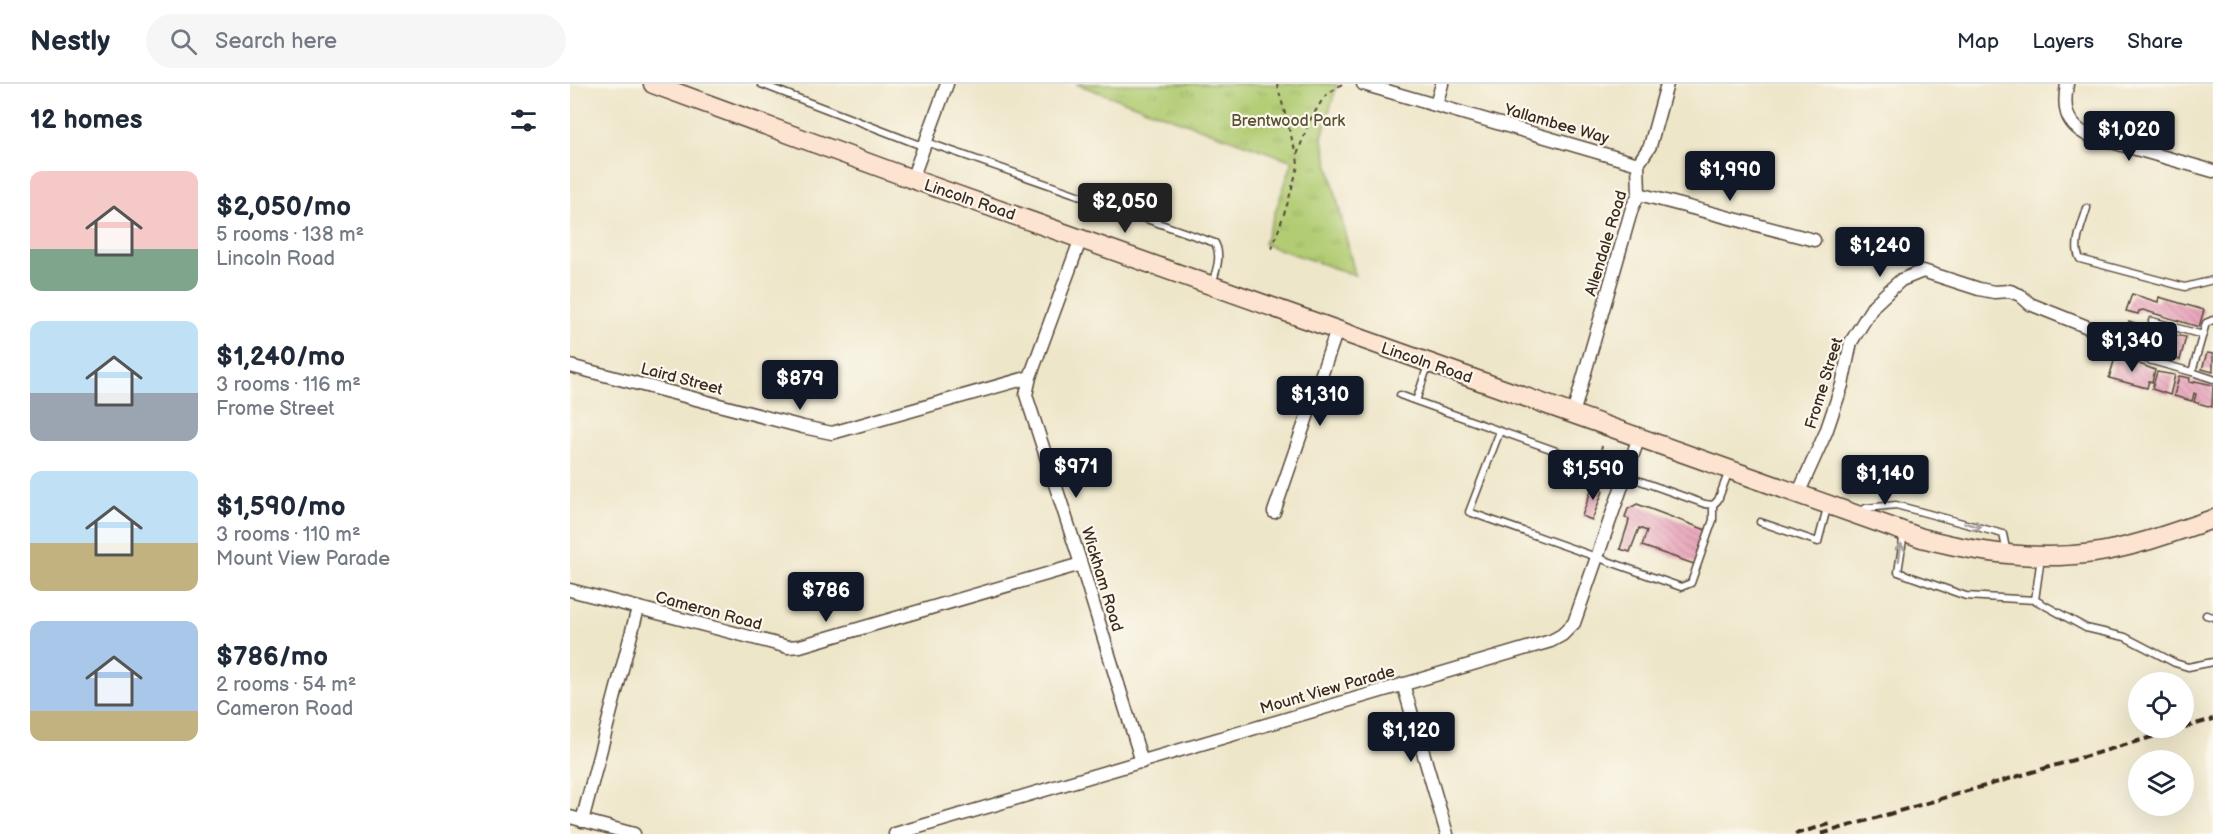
<!DOCTYPE html>
<html lang="en">
<head>
<meta charset="utf-8">
<style>
  body { margin:0; font-family:"Balsamiq Sans",sans-serif; background:#f6f6f7; color:#1f2937; height:100vh; display:flex; flex-direction:column; font-size:22px; white-space:nowrap }
  * { box-sizing:border-box; margin:0 }
  p { font-size:20px; color:#747a83 }
  .icon { flex:none; width:33px; height:33px; fill:none; stroke:currentColor; stroke-width:2; stroke-linecap:round; stroke-linejoin:round }
  .map { position:relative; flex:1; overflow:hidden }
  .details { display:flex; flex-direction:column; background:#fff; width:570px }
  .details>* { flex:none }
  .tools { position:absolute; left:1558px; top:588px; display:grid; gap:12px }
  .tools a { display:grid; place-items:center; width:66px; height:66px; border-radius:50%; background:#fff; box-shadow:0 6px 24px #0002; font-size:30px }
  .price { position:absolute; translate:-50% -51px; padding:0 14px; border-radius:6px; background:#111827; color:#fff; font-size:20px; line-height:39px; filter:drop-shadow(0 2px 3px #0008) }
  .price::after { content:''; position:absolute; left:50%; top:36px; width:18px; height:14px; margin-left:-9px; background:inherit; clip-path:polygon(0 0,100% 0,50% 100%) }
  .price.selected { background:#222; color:#fff }
  ul { padding:0; list-style:none }
  li { display:flex; align-items:center; gap:18px; height:150px; padding:0 30px }
  li span { display:grid; place-items:center; flex:none; width:168px; height:120px; border-radius:12px; color:#555 }
  li>.icon { margin-inline-start:auto }
  span .icon { width:72px; height:72px; fill:#fffc; stroke-width:1 }
  li b { font-size:26px }
  h2 { display:flex; justify-content:space-between; align-items:center; height:72px; padding:0 30px; font-size:26px }
  header { display:flex; align-items:center; gap:36px; box-sizing:border-box; height:84px; padding:0 30px; background:#fff; border-bottom:2px solid #e0e1e3 }
  header strong { font-size:28px }
  nav { display:flex; gap:33px; margin-inline-start:auto; font-size:21px }
  .search { width:420px; height:54px; background:#f6f6f7; display:flex; align-items:center; gap:15px; box-sizing:border-box; padding:0 21px; border-radius:33px; color:#747a83; font-size:22px }
  main { display:flex; flex:1; min-height:0 }
  .map>svg:first-child { display:block }
</style>
</head>
<body>
<header>
<strong>Nestly</strong>
<div class="search"><svg class="icon" aria-label="search" viewBox="0 0 24 24"><circle cx="10" cy="10" r="6"/><path d="M15 15l6 6"/></svg>Search here</div>
<nav><a>Map</a><a>Layers</a><a>Share</a></nav>
</header>
<main>
<section class="details">
<h2>12 homes<svg class="icon" aria-label="filters" viewBox="0 0 24 24"><path d="M4 7h16M4 17h16"/><circle cx="9" cy="7" r="2"/><circle cx="15" cy="17" r="2"/></svg></h2>
<ul>
<li><span style="background:linear-gradient(#f6c9c9 65%,#7fa58c 0)"><svg class="icon" aria-label="home" viewBox="0 0 24 24"><path d="M3 11l9-7 9 7M6 9v11h12V9"/></svg></span><div><b>$2,050/mo</b><p>5 rooms · 138 m²</p><p>Lincoln Road</p></div></li>
<li><span style="background:linear-gradient(#bfe0f5 60%,#9aa5b1 0)"><svg class="icon" aria-label="home" viewBox="0 0 24 24"><path d="M3 11l9-7 9 7M6 9v11h12V9"/></svg></span><div><b>$1,240/mo</b><p>3 rooms · 116 m²</p><p>Frome Street</p></div></li>
<li><span style="background:linear-gradient(#bfe0f5 60%,#c2b280 0)"><svg class="icon" aria-label="home" viewBox="0 0 24 24"><path d="M3 11l9-7 9 7M6 9v11h12V9"/></svg></span><div><b>$1,590/mo</b><p>3 rooms · 110 m²</p><p>Mount View Parade</p></div></li>
<li><span style="background:linear-gradient(#a9c7e8 75%,#c2b280 0)"><svg class="icon" aria-label="home" viewBox="0 0 24 24"><path d="M3 11l9-7 9 7M6 9v11h12V9"/></svg></span><div><b>$786/mo</b><p>2 rooms · 54 m²</p><p>Cameron Road</p></div></li>
</ul>
</section>
<div class="map">
<svg width="1643" height="750" viewBox="0 0 1643 750">
  <defs>
    <pattern id="grass-tufts" width="24" height="20" patternUnits="userSpaceOnUse" patternTransform="scale(1.5)"><rect width="24" height="20" fill="#b1cc72"/><path d="M3 7l-1-3M5 7V3M7 7l1-3M15 17l-1-3M17 17v-4M19 17l1-3" fill="none" stroke="#99af62"/></pattern>
    <pattern id="building-back-hatch" width="6" height="6" patternUnits="userSpaceOnUse" patternTransform="scale(1.5)"><rect width="6" height="6" fill="#e596b3"/><path d="M-1 5l2 2M0 0l6 6M5-1l2 2" fill="none" stroke="#bb7b91"/></pattern>
  </defs>
  <rect width="100%" height="100%" fill="#fbf7ec"/>
  <filter id="ink" filterUnits="userSpaceOnUse"><feTurbulence type="fractalNoise" baseFrequency=".0167" numOctaves="2"/><feDisplacementMap in="SourceGraphic" scale="12" xChannelSelector="R" yChannelSelector="G"/><feConvolveMatrix kernelMatrix="1 2 1 2 8 2 1 2 1" color-interpolation-filters="sRGB"/></filter>
  <filter id="wash" filterUnits="userSpaceOnUse"><feTurbulence type="fractalNoise" baseFrequency=".008" numOctaves="4" result="noise"/><feDisplacementMap in="SourceGraphic" scale="24" xChannelSelector="R" yChannelSelector="G"/><feGaussianBlur stdDeviation="1.35" result="paint"/><feColorMatrix in="noise" values="0 0 0 0 0 0 0 0 0 0 0 0 0 0 0 0 0 1.4 0 .05"/><feComposite in="paint" operator="in"/></filter>
  <g filter="url(#wash)">
    <rect width="100%" height="100%" fill="#eee6c9"/>
    <path fill="url(#grass-tufts)" stroke="#767b48" stroke-width="1.5" d="M506,0h261l-15,53 33,138 -91,-31 29,-83z"/>
    <g id="blocks">
      <path fill="url(#building-back-hatch)" d="M1562,210l26,8 1,-5 45,13 -5,17 -56,-17 -4,1 -1,3 -12,-3z
        M1559,237l12,4 -6,23 -12,-3z
        M1592,248l9,2 -2,7 4,1 1,-7 12,2 -6,23 -11,-3 1,-4 -4,-1 -1,3 -10,-2 2,-6 -4,-1 2,-8 3,1 1,-6z
        M1637,269l6,1v18l-11,-3z
        M1545,274l18,6v4h2l2,-5 18,7 -3,12 -3,-1 -2,7 -38,-10z
        M1587,288l18,3 -5,20 -18,-6z
        M1609,292l11,2 -1,4 5,1 1,-2 18,4 -1,22 -18,-5 2,-8 -2,-1 -2,8 -18,-5z
        M1024,398l5,2 4,7 -11,29 -10,-4z
        M1067,420l69,26 -12,34 -52,-18 5,-15 -8,-3 -9,24 -10,-3 8,-25 1,-5 -4,-2 3,-8z"/>
    </g>
  </g>
  <g filter="url(#ink)">
    <use href="#blocks" fill-opacity="0" stroke="#564638" stroke-width="1.5"/>
    <g fill="none" stroke-linecap="round" stroke-linejoin="round">
      <g stroke="#564638" stroke-width="9">
        <path id="lane" d="M191,0l156,60h15l283,99c7,13 1,28 -3,41
          M1517,124c-4,15 -15,37 -7,51l105,28 28,-7
          M1643,236l-7,3 -14,49 21,7
          M1582,237l51,14
          M1557,270l65,18
          M858,281l-12,36 289,103 8,1 5,-5 11,-29
          M830,311l16,6
          M930,347l-31,81 212,75 10,-4 22,-63v-15
          M1289,429l7,-5 30,-3 107,29 4,19
          M1190,438l58,20 9,-34
          M1334,449l-6,39 68,24 69,4 51,28 39,9 50,26 13,4 25,-5
          M1465,516l6,-43
          M1636,531l7,2"/>
      </g>
      <g stroke="#564638" stroke-width="15">
        <path id="street" d="M793,0l275,80
          M1497,0c-4,24 -2,39 20,51l126,36
          M866,21l6,-21
          M342,95l35,-95
          M1069,110l175,46
          M511,154l-51,139 -4,18 55,169 61,198
          M0,282l233,61 29,6 198,-56
          M1003,330l59,-206 7,-14 -1,-30 12,-18 17,-62
          M1228,410l28,-62 16,-47 9,-43 23,-37 16,-15 11,-10 22,-9 56,18 15,3 16,-1 10,4 10,9 60,24
          M704,428l63,-182
          M0,506l218,57 12,-1 281,-82
          M833,600l44,150
          M0,733l64,17
          M12,737l56,-213
          M325,750l656,-193 11,-6 12,-12 65,-186"/>
      </g>
      <g stroke="#564638" stroke-width="21">
        <path id="secondary" d="M83,0l259,95 1010,359c56,15 113,23 172,15 41,-6 80,-21 119,-34"/>
      </g>
      <path stroke="#564638" stroke-width="2" stroke-dasharray="4.5 4.5" stroke-linecap="butt" d="M707,0l19,70
        M702,165l16,-47 10,-36 -1,-11 12,-33 15,-25 18,-13
        M1031,365l1,-3"/>
      <use href="#lane" stroke="#fff" stroke-width="6"/>
      <use href="#street" stroke="#fff" stroke-width="12"/>
      <use href="#secondary" stroke="#fde4d1" stroke-width="18"/>
      <path stroke="#3b2a1e" stroke-width="4" stroke-dasharray="9 4.5" stroke-linecap="butt" d="M1225,750l35,-10
        M1251,750l392,-115"/>
    </g>
    <defs><path id="oneway-shaft" d="M-6 0H5M1.5-3L5.5 0L1.5 3" fill="none" stroke-width="1.6" stroke-linecap="round" stroke-linejoin="round" transform="scale(1.5)"/></defs>
    <g stroke="#a79f9a">
      <use href="#oneway-shaft" transform="translate(1403 441) rotate(14)"/>
      <use href="#oneway-shaft" transform="translate(1330 468) rotate(-82)"/>
    </g>
  </g>
  <g text-anchor="middle" stroke-width="4.5" stroke-linejoin="round" paint-order="stroke">
    <g font-size="16" fill="#585233" stroke="#fbf7ec">
      <text x="718" y="42">Brentwood Park</text>
    </g>
    <g font-size="16" fill="#3b2a1e" stroke="#fbf7ec">
      <text transform="translate(987 39) rotate(16)" y="6">Yallambee Way</text>
      <text transform="translate(400 115) rotate(19)" y="6">Lincoln Road</text>
      <text transform="translate(1035 159) rotate(-73)" y="6">Allendale Road</text>
      <text transform="translate(857 278) rotate(19)" y="6">Lincoln Road</text>
      <text transform="translate(112 294) rotate(15)" y="6">Laird Street</text>
      <text transform="translate(1253 299) rotate(-73)" y="6">Frome Street</text>
      <text transform="translate(533 495) rotate(73)" y="6">Wickham Road</text>
      <text transform="translate(139 526) rotate(15)" y="6">Cameron Road</text>
      <text transform="translate(757 605) rotate(-16)" y="6">Mount View Parade</text>
    </g>
  </g>
</svg>
<div class="tools">
<a><svg class="icon" aria-label="locate" viewBox="0 0 24 24"><circle cx="12" cy="12" r="6"/><path d="M12 2v4M12 18v4M2 12h4M18 12h4"/></svg></a>
<a><svg class="icon" aria-label="layers" viewBox="0 0 24 24"><path d="M12 4l9 5-9 5-9-5zM3 14l9 5 9-5"/></svg></a>
</div>
<b class="price" style="left:1559px;top:78px">$1,020</b>
<b class="price" style="left:1160px;top:118px">$1,990</b>
<b class="price selected" style="left:555px;top:150px">$2,050</b>
<b class="price" style="left:1310px;top:194px">$1,240</b>
<b class="price" style="left:1562px;top:289px">$1,340</b>
<b class="price" style="left:230px;top:327px">$879</b>
<b class="price" style="left:750px;top:343px">$1,310</b>
<b class="price" style="left:506px;top:415px">$971</b>
<b class="price" style="left:1023px;top:417px">$1,590</b>
<b class="price" style="left:1315px;top:422px">$1,140</b>
<b class="price" style="left:256px;top:539px">$786</b>
<b class="price" style="left:841px;top:679px">$1,120</b>
</div>
</main>
</body>
</html>
